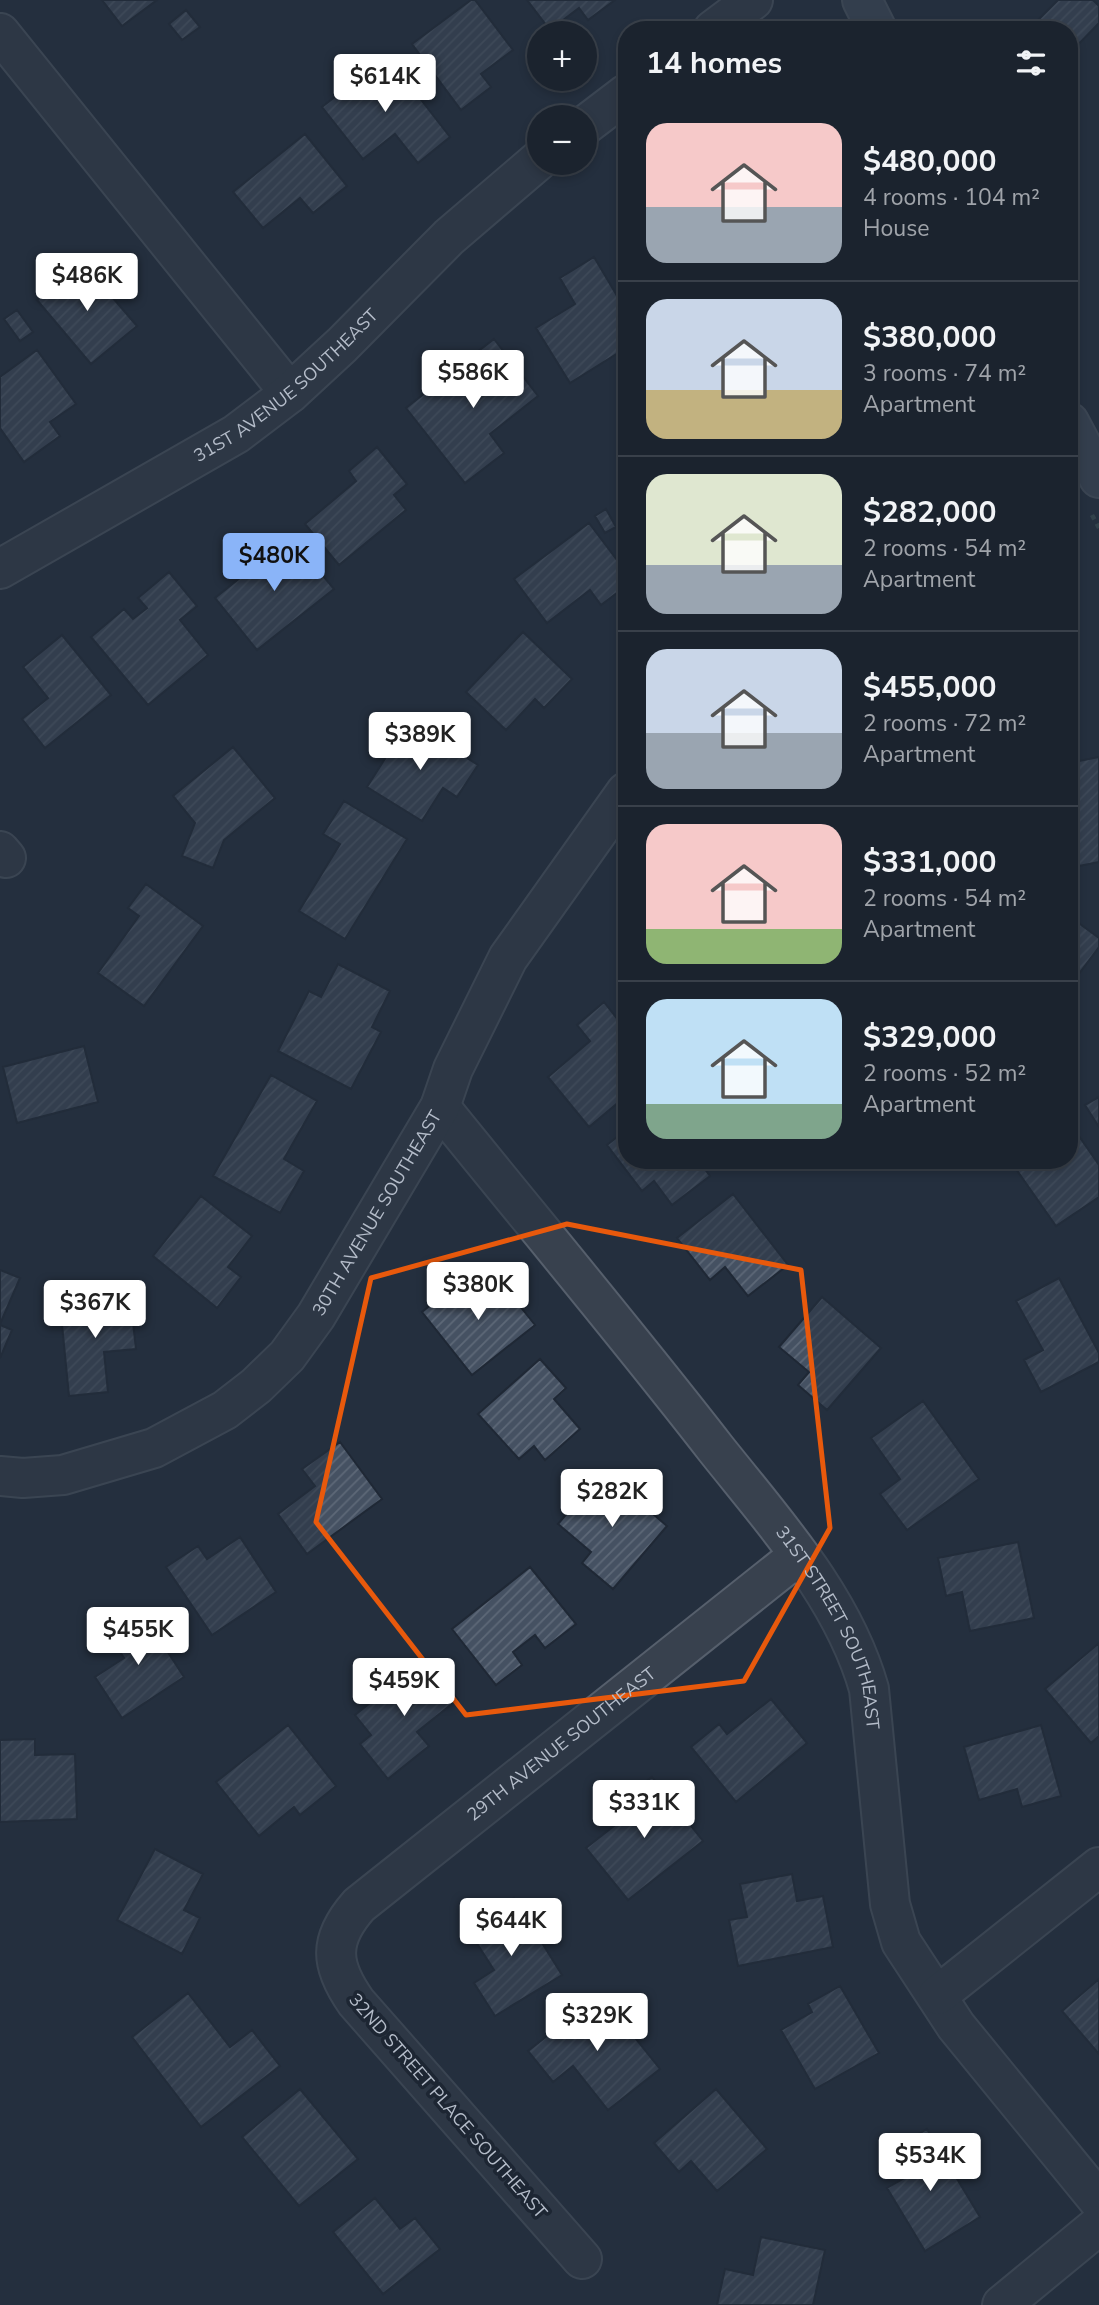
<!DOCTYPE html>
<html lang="en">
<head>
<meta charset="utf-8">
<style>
  body { margin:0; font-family:"Nunito Sans",sans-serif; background:#282f3a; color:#f1f3f6; height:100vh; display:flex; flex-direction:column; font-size:26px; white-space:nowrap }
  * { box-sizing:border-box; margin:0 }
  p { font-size:23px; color:#a0a4aa }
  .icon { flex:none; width:38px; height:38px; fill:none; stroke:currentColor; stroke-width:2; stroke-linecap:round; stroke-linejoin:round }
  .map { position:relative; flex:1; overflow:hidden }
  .details { position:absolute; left:618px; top:21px; width:460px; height:1148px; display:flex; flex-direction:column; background:#1b232e; border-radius:28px; box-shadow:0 4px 10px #0003,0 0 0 2px #39404a }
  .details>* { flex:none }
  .fabs { position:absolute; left:527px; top:21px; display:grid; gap:14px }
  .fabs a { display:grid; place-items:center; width:70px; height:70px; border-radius:50%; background:#1b232e; box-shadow:0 4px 10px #0003,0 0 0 2px #39404a; font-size:35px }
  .price { position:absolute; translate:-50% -60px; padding:0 16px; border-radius:7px; background:#fff; color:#222; font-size:23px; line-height:46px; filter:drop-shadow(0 2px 4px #0008) }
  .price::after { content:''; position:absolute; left:50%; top:42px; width:21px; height:16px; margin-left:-10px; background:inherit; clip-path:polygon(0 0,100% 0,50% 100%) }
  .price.on { background:#8ab4f8; color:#111 }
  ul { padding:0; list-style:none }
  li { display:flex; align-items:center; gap:21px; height:175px; padding:0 28px }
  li+li { border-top:2px solid #39404a }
  li span { display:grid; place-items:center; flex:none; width:196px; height:140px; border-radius:21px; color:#555 }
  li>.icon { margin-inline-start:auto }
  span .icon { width:84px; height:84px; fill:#fffc; stroke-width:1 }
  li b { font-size:30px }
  h2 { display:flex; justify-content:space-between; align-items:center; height:84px; padding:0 28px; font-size:30px }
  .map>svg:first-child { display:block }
</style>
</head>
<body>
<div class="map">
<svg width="1099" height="2305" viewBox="0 0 1099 2305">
  <defs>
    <pattern id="building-hatch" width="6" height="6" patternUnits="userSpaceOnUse" patternTransform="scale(1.75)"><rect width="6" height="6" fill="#455162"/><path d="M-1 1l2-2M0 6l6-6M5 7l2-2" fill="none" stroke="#5d6877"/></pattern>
  </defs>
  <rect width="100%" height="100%" fill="#242f3e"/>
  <path fill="url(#building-hatch)" stroke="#1f2835" stroke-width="2" d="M102,0h55l-35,26z
    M471,0h4l38,50 -32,24 10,13 -30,23 -49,-66z
    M527,0h88l-27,20 -9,-12 -29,22z
    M1058,0h35l6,6v17l-29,30 -1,-23h-23l-9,-9z
    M186,10l14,17 -18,13 -13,-16z
    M387,56l63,81 -32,26 -23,-29 -32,25 -41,-52z
    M305,134l42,52 -34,27 -13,-15 -37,30 -30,-36z
    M594,257l32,54v37l-56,35 -34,-55 39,-24 -15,-26z
    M82,262l55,64 -46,38 -54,-64z
    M17,310l16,22 -13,9 -16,-22z
    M494,339l44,57 -48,38 14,19 -39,30 -59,-75 38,-30 11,14 14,-11 -11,-14z
    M37,350l39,54 -26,18 10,14 -36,26 -24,-34v-51z
    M377,447l30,37 -13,11 12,15 -67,55 -34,-41 51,-43 -7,-10z
    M606,509l10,18 -11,6 -10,-17z
    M589,523l37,49v14l-25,19 -11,-15 -43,33 -33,-44z
    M291,537l43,52 -77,61 -42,-52z
    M169,572l28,34 -17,14 28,35 -60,50 -57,-68 33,-28 9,10 14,-11 -9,-10z
    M523,632l49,47 -28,29 -9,-9 -29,31 -40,-38z
    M62,635l49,60 -66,53 -23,-29 26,-21 -25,-31z
    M409,721l69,44 -21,32 -14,-9 -21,33 -55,-34z
    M233,747l42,51 -51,42 -11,28 -31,-12 13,-33 -22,-27z
    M1099,757v105l-30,6v-36l3,-1 -3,-68z
    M344,801l63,38 -62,100 -46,-28 41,-67 -17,-10z
    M146,884l57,42 -59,80 -46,-33 41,-57 -11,-8z
    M1069,916l30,22v9l-30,40z
    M338,964l52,27 -18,36 9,5 -30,57 -73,-38 31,-60 12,6z
    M604,1002l22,28v66l-37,31 -41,-50 42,-36 -13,-16z
    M84,1046l14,56 -81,21 -14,-56z
    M271,1075l46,26 -33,58 20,12 -24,42 -67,-37z
    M1099,1097v30l-14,-22z
    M1074,1129l25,36v32l-43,29 -40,-57 13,-9h40v-28z
    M626,1130v30h72l12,16 -38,29 -18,-24 -12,10 -35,-46z
    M733,1194l55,71 -40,31 -23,-29 -15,13 -33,-42z
    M201,1196l51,40 -24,31 13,10 -24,31 -64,-52z
    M0,1270l20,8 -20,46z
    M465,1277l15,19 19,-16 36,45 -63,50 -50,-63z
    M1059,1278l40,75v9l-58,30 -17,-32 19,-10 -27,-49z
    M130,1296l6,53 -32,3 4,40 -39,4 -9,-92z
    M822,1297l59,51 -54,62 -29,-25 11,-13 -30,-25z
    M0,1325l12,5 -12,28z
    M540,1359l26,29 -12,11 26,30 -35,31 -11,-14 -15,13 -41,-45z
    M923,1401l56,78 -72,51 -27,-36 20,-15 -29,-41z
    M340,1442l42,57 -75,55 -29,-40 37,-28 -13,-17z
    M603,1471l64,55 -54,63 -31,-26 9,-11 -33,-28z
    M240,1537l36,55 -64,43 -46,-68 32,-21 9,13z
    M1018,1542l16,76 -64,13 -8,-39 -16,4 -8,-38z
    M530,1567l46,57 -31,24 -10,-13 -22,17 9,13 -26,20 -44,-56z
    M141,1611l43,66 -62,41 -27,-41 29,-19 -16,-25z
    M1099,1643v93l-8,7 -46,-54z
    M425,1659l33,40 -41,33 12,14 -41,33 -28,-35 11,-9 -16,-20z
    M771,1699l36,44 -71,59 -45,-55 28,-23 8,10z
    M288,1725l48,61 -36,29 -6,-8 -35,29 -43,-54z
    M1041,1725l20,71 -39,11 -5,-18 -38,11 -15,-53z
    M35,1739v16l40,-1 2,65 -77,3v-82z
    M652,1777l51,64 -75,59 -42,-52 43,-34 -10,-12z
    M155,1849l48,25 -19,36 16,8 -18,36 -65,-34z
    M792,1874l5,27 26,-5 10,51 -95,19 -9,-46 18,-3 -7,-33z
    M514,1898l48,77 -67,41 -21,-33 20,-13 -27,-42z
    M1099,1979v75l-37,-43z
    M840,1986l39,67 -64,36 -34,-59 31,-18 -4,-8z
    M188,1993l42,54 22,-17 28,36 -79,61 -69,-90z
    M600,1994l60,75 -52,41 -35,-44 -20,16 -25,-31z
    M300,2089l58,70 -59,47 -57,-69z
    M716,2089l51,60 -50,42 -26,-30 -12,11 -25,-29z
    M927,2129l53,88 -55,34 -38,-63 21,-12 -15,-26z
    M375,2198l25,31 15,-11 25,31 -57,45 -50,-62z
    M761,2237l64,13 -12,55h-96l8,-36 28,6z"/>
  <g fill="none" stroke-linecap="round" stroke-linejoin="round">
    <g stroke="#565f6c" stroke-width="42">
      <g id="minor">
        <path d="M713,30l40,-30"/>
        <path d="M0,33l290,360"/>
        <path d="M584,126l42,-32"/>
        <path id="s1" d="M0,569l236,-135 54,-41 52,-48 107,-108 90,-77"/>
        <path d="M0,851l6,7"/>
        <path id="s2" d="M440,1107c92,114 186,226 276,342 58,73 127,148 153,240l21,215 11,38 55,84 143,175"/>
        <path id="s3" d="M0,1476l23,2 40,-3 91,-27 71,-38 31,-24 31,-30 29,-40 124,-209 13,-38 55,-111 118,-166"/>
        <path d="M938,1995l161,-128"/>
        <path id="s4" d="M582,2259l-226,-257c-26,-37 -28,-62 3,-97l440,-350"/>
        <path d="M1002,2305l97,-80"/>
      </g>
    </g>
    <g stroke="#565f6c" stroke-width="42">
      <path id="secondary" d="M862,0l15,30
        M1069,422l30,56"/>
    </g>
    <path stroke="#44595c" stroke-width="4.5" stroke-dasharray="5 5" stroke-linecap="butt" d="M1092,515l7,13"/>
    <use href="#minor" stroke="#38414e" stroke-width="38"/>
    <use href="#secondary" stroke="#465061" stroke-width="38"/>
  </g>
  <path d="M0 0H1099V2305H0ZM567,1224l234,46 29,258 -86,153 -278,34 -150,-193 55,-244z" fill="#242f3e" fill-opacity=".55" fill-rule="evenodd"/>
  <path fill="none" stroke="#e8590c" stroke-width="5" stroke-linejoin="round" d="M567,1224l234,46 29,258 -86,153 -278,34 -150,-193 55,-244z"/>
  <g text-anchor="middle" stroke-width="7" stroke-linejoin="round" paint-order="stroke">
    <g font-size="18" fill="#b4bcc9" stroke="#1d2633">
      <text dy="6" stroke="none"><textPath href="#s1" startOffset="341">31ST AVENUE SOUTHEAST</textPath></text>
      <text dy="6" stroke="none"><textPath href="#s3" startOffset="490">30TH AVENUE SOUTHEAST</textPath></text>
      <text dy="6" stroke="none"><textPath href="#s2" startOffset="654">31ST STREET SOUTHEAST</textPath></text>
      <text dy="6" stroke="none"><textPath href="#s4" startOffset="709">29TH AVENUE SOUTHEAST</textPath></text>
      <text transform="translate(448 2106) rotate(49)" y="6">32ND STREET PLACE SOUTHEAST</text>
    </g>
  </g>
</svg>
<div class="fabs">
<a>+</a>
<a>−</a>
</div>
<b class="price" style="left:385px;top:114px">$614K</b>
<b class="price" style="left:87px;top:313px">$486K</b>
<b class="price" style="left:473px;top:410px">$586K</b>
<b class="price on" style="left:274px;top:593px">$480K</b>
<b class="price" style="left:420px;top:772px">$389K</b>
<b class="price" style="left:478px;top:1322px">$380K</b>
<b class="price" style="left:95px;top:1340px">$367K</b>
<b class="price" style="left:612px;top:1529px">$282K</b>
<b class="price" style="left:138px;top:1667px">$455K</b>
<b class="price" style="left:404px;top:1718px">$459K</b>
<b class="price" style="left:644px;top:1840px">$331K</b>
<b class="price" style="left:511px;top:1958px">$644K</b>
<b class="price" style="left:597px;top:2053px">$329K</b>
<b class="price" style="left:930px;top:2193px">$534K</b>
<section class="details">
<h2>14 homes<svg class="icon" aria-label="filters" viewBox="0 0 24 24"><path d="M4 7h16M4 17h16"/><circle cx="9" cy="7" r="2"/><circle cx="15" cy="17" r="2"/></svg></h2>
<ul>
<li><span style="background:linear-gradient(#f6c9c9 60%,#9aa5b1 0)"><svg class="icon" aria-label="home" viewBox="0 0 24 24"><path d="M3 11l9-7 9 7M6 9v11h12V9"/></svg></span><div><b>$480,000</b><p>4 rooms · 104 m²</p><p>House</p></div></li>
<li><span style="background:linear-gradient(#c9d6e8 65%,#c2b280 0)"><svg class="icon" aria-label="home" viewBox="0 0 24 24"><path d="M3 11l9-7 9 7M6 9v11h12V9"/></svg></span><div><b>$380,000</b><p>3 rooms · 74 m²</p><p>Apartment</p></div></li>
<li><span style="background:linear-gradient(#dfe7d0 65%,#9aa5b1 0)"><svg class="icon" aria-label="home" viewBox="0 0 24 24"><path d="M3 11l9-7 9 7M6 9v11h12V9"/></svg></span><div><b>$282,000</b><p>2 rooms · 54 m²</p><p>Apartment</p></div></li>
<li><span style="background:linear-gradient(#c9d6e8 60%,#9aa5b1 0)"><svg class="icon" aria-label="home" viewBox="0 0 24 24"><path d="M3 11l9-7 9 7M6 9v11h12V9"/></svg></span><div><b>$455,000</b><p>2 rooms · 72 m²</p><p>Apartment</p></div></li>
<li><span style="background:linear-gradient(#f6c9c9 75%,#8fb573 0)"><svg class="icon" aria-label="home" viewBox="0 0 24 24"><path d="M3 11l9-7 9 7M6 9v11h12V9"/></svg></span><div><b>$331,000</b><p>2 rooms · 54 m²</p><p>Apartment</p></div></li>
<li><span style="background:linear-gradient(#bfe0f5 75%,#7fa58c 0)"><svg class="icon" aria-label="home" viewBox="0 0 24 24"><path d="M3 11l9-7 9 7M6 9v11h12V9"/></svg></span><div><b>$329,000</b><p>2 rooms · 52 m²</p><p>Apartment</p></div></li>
</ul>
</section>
</div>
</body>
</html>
